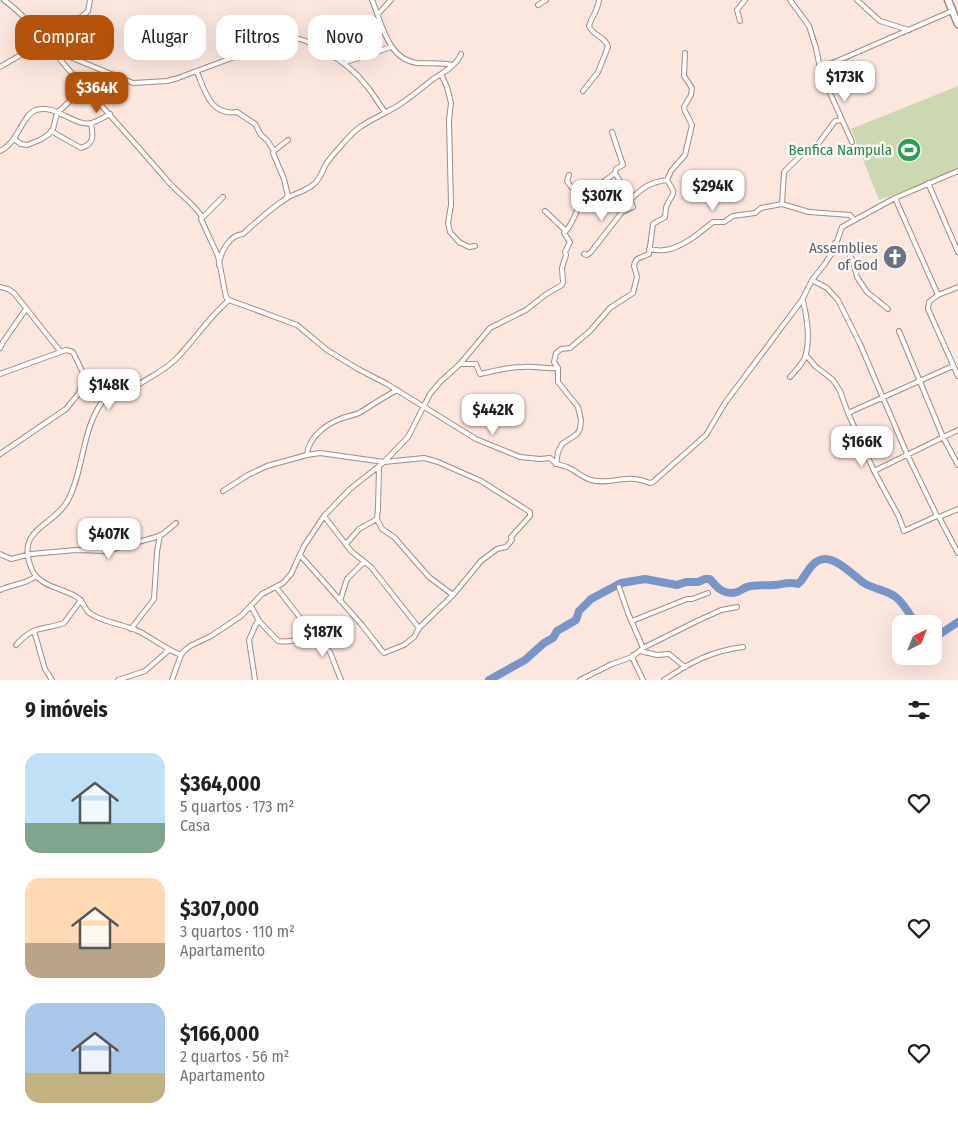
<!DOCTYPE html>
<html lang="pt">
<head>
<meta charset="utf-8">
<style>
  body { margin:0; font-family:"Fira Sans Condensed",sans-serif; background:#f6f6f6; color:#202124; height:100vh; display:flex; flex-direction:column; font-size:19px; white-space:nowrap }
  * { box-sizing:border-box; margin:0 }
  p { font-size:16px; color:#757577 }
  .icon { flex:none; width:28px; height:28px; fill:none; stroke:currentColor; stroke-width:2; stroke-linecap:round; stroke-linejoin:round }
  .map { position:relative; height:680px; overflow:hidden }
  .drawer { display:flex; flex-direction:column; background:#fff; flex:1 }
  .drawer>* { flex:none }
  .top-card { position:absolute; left:15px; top:15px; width:500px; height:45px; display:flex; gap:10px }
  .needle { width:32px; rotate:42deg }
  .controls { position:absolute; left:892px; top:615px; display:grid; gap:10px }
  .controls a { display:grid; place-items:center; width:50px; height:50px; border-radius:10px; background:#fff; box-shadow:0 5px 20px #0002; font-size:25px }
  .price { position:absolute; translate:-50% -42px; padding:0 11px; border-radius:10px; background:#fff; color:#222; font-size:16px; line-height:32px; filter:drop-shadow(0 1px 2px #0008) }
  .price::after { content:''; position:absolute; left:50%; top:30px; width:15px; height:11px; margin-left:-8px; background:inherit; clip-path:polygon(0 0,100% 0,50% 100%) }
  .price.active { background:#b45309; color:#fff }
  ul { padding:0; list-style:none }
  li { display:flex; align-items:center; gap:15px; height:125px; padding:0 25px }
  li span { display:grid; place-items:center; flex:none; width:140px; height:100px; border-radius:15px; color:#555 }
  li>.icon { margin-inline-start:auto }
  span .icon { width:60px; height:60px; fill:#fffc; stroke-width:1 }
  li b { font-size:21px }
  h2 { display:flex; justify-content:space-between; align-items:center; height:60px; padding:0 25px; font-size:21px }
  .tag { padding:0 18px; border-radius:15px; background:#fff; box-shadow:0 5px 20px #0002; font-size:18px; line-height:45px }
  .tag.active { background:#b45309; color:#fff }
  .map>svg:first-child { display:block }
</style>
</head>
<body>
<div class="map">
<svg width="958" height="680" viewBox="0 0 958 680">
  <rect width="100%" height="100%" fill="#fce7df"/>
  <path fill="#ccd8af" d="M958,86v85l-79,29 -28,-71z"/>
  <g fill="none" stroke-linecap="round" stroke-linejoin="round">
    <path stroke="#7795c9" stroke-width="8" d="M934,631l6,3 18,-12
      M489,680l36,-20 19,-17 9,-5 4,-7 19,-11 3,-9 12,-12 30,-16 24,-4 32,6 9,-3h12l7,-3h5c7,9 15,17 27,13 4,-1 6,-4 10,-5 9,-3 18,-1 28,-2 9,-1 13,-4 23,-1l3,-3c6,-8 12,-22 24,-22 13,0 29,17 39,24 11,7 25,7 34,16 8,8 12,16 18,25"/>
    <g stroke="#a28a81" stroke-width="6">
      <path id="street" d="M4,0c26,19 44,46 65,70 33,36 65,72 97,109 11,14 27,23 36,38
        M372,0c10,23 15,59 45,63 12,1 23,-1 35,2
        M790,0l19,26 7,22 5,25 31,69
        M857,0l23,21 29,9
        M538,5l8,-5
        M378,14l13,-14
        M740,21l-3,-11 8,-10
        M53,50l80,33 34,-2 11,-3 107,-40c23,-4 66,28 80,46 8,9 13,19 20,28
        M343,63l48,-16
        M0,67l72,-42 16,-14 2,-11
        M821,68l131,-57
        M197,72c8,20 14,44 40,40l18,12 6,11 6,5 7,11
        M441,74l6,13 4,16 -2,17 2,85 -3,18 2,9 9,10 10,5 6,-1
        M583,91l15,-19 10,-25c-2,-10 -15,-11 -19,-21 3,-10 9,-16 10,-26
        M51,131l30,17c14,-4 12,-14 10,-25
        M14,139l7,5 6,1 13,-5 9,-6 4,-5 4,-16 28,-26
        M0,151c18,-8 22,-36 36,-41 21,-6 38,17 56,13 6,-2 12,-6 18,-9
        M569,175l-2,6 5,7 12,11
        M667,180l4,-9 14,-16 7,-30 -7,-14 -1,-4 7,-12 1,-7 -8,-12 1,-23
        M928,183l30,69
        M223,197l-22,22 17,37 8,41 3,3
        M286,198l2,-2 -4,-17 -11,-26 1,-2 14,-11
        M895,198l43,97
        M630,200c12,-12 20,-18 37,-20
        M782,204l2,-32 17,-17 17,-11 17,-23 7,-1
        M545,211l21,20
        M835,243l13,9 5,9 4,16 10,15 21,17
        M649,249c5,1 11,2 16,1 17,-2 36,-18 48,-28h11l9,-6 22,-3 6,-5 21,-4 27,8 41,3 4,5
        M584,254l3,1 4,-3 31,-40 11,-5 -5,-13 -13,-21
        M219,265c1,-12 10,-30 24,-31 13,-12 26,-24 41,-34 10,-7 21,-8 30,-16 7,-6 8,-13 12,-20 5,-7 26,-32 34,-37 12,-8 26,-14 39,-22 12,-8 23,-17 34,-26 10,-6 24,-14 28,-25
        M812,280l15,8 11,12 22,44 47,110 30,62 2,1 19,36
        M0,287l8,2 6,4 46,58
        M958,287l-20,8 -9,7 -1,7 30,67
        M229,300l68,25 30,25 31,19 29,15 89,55 44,18 20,2 10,-1c7,7 8,6 17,9 8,3 16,11 24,13 22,6 33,-8 59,3l3,-1 53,-47 19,-32 77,-103 10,-20 12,-15 10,-15 8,-23 53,-29 63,-27
        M899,331l44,106 15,28
        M0,348l3,-6 23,-33
        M806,355l9,11 18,14 7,11 8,22 26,58 25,46 5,14 33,-15
        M460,364h16l4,10c14,-3 28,-7 43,-7 12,-1 23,2 35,1
        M0,374l66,-24 7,2 11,23 -5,18 -13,16 -66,45
        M790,377c6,-7 14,-14 16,-23 4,-16 1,-38 -3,-53l-1,-1
        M848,413l105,-47
        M307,455c1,-17 18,-30 33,-36 6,-3 13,-3 19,-6 13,-8 25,-16 38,-23
        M556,464l2,-12 4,-8 15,-10 3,-5 1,-9 -3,-13 -20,-25v-14l-4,-6 2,-9 5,-4 9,-1 20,-17 20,-23 23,-15 4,-16 -3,-11 1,-4 2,-3 12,-5 4,-30 12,-7c1,-4 0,-9 2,-12 7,-15 10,-9 0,-25
        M379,467l-1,41 -1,11 5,10 12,8 35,40 24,18
        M874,471l84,-41
        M223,491l25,-16 19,-9 40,-11 13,-2 64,9 40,-4 14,4 43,19 49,31v4l-19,21 1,3 -6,7 -9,2 -16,12 -28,34 -34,33 -5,9 -10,8 -20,8 -2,-2 -20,-26 -62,-70
        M324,516l27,35 20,16 48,61
        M939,517l19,-8
        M346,544l13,-15 18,-10
        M0,554l11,5 20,-5 45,-4 30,1 50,-14 7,-3 13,-11
        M276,587l36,46 18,19 11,28
        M619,587l9,26 15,35
        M0,590c12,-6 25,-5 36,-14
        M340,601l7,-22 17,-17
        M251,606l8,15 19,20c14,2 22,-2 34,-8
        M632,621l55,-22h5l16,-6
        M131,629l23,-30 3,-47 3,-17
        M34,631l11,38 7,11
        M16,645c19,-21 26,-14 48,-22l17,-23
        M640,651l17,4 12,-1 16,13
        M181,655c-16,-6 -28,-17 -43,-24 -15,-7 -33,-8 -47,-17 -6,-3 -7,-12 -14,-17 -14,-9 -37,-10 -45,-27 -18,-42 21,-42 36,-70 17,-32 13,-74 38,-103 8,-9 24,-7 35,-14 11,-7 25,-14 34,-23 19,-19 33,-42 54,-60
        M633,655l-1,2 11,23
        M118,680l27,-9 24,-21
        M172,680l9,-25 3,-4 6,-5 21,-10 30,-20 21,-22 21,-11 8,-9 13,-28 20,-30 26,-27 34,-27 24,-25 22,-43 10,-12 20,-18 30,-36 36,-18 19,-15 17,-10 1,-3 -1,-14 4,-13 -1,-3 5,-10 -6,-9c10,-10 11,-22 18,-31 8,-12 22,-20 33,-29l1,-4 7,-4 -11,-33
        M255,680l-6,-40 7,-16 3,-3
        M580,680l32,-16 20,-7 11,-9 52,-26 26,-12 16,-3
        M664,680c27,-18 47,-29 79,-33"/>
    </g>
    <g stroke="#a28a81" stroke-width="9">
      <path id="primary" d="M948,0l10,24"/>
    </g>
    <use href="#street" stroke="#fff" stroke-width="4"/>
    <use href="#primary" stroke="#fff" stroke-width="6"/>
  </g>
  <defs>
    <g id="stadium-disc" transform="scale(1.25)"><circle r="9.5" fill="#2e9e5b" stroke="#fdf8f6"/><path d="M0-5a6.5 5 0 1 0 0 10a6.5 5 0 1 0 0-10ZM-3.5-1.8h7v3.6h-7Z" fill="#fff"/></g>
    <g id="church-disc" transform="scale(1.25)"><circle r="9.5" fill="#6b7280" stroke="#fdf8f6"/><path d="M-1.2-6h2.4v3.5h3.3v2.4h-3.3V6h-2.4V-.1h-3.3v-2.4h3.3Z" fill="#fff"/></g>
  </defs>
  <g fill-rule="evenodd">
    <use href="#stadium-disc" x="909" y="150"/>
    <use href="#church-disc" x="895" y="257"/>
  </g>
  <g text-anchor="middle" stroke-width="5" stroke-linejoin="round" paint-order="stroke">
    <g font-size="15" fill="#27864d" stroke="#fdf8f6" text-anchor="end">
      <text x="892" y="155">Benfica Nampula</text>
    </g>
    <g font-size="15" fill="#5b616d" stroke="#fdf8f6" text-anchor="end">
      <text x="878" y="253">Assemblies<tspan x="878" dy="17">of God</tspan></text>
    </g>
  </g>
</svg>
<div class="controls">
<a><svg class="needle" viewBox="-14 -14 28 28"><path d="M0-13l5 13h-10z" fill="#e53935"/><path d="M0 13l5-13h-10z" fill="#757577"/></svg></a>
</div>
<b class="price" style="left:845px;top:103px">$173K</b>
<b class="price active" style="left:97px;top:114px">$364K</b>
<b class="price" style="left:713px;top:212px">$294K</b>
<b class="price" style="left:602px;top:222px">$307K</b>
<b class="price" style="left:109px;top:411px">$148K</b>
<b class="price" style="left:493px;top:436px">$442K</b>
<b class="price" style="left:862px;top:468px">$166K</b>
<b class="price" style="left:109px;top:560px">$407K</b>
<b class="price" style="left:323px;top:658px">$187K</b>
<div class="top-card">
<a class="tag active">Comprar</a>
<a class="tag">Alugar</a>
<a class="tag">Filtros</a>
<a class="tag">Novo</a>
</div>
</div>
<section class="drawer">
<h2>9 imóveis<svg class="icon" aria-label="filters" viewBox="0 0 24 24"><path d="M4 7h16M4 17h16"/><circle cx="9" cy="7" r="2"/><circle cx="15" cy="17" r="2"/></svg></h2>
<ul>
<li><span style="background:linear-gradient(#bfe0f5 70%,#7fa58c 0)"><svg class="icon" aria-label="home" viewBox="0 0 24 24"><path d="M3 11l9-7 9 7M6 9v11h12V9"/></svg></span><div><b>$364,000</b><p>5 quartos · 173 m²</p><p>Casa</p></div><svg class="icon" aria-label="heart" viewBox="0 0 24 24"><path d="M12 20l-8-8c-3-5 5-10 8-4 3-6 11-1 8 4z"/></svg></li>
<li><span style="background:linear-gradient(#ffd9b3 65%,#b9a48a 0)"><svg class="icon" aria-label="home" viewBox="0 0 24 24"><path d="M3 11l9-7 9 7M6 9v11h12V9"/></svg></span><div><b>$307,000</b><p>3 quartos · 110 m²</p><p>Apartamento</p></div><svg class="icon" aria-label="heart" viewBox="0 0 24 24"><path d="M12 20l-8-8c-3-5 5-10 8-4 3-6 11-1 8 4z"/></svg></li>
<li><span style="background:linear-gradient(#a9c7e8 70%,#c2b280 0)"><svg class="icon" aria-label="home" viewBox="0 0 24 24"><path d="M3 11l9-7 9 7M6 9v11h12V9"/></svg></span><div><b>$166,000</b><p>2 quartos · 56 m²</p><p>Apartamento</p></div><svg class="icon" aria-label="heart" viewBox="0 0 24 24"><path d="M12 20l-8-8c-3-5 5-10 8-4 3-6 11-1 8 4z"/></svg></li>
</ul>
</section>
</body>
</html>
